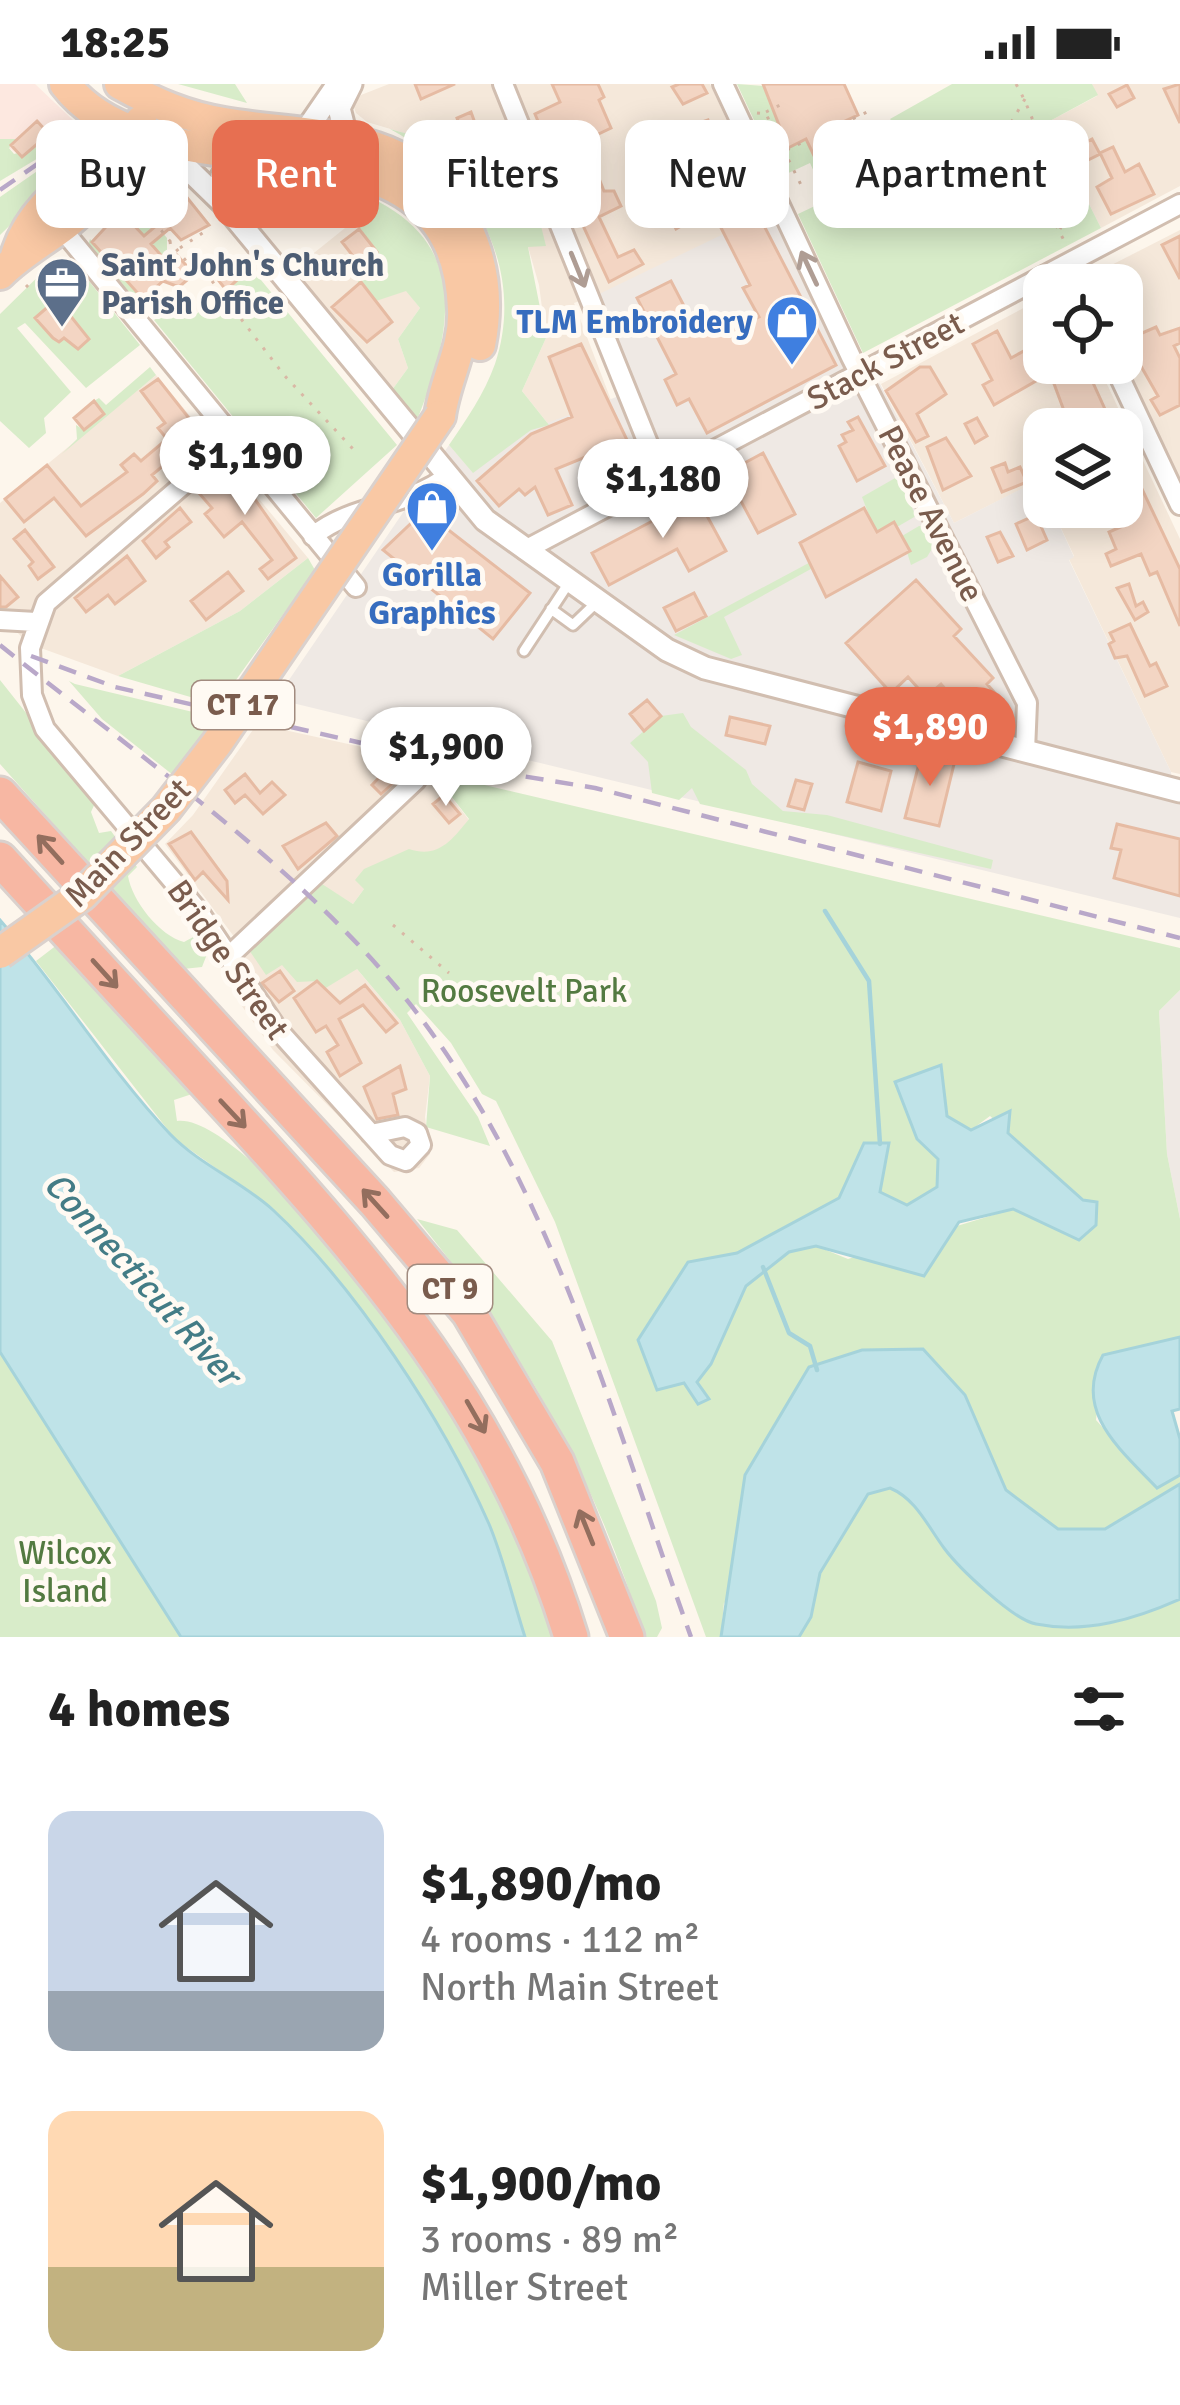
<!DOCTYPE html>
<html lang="en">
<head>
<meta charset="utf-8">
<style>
  body { margin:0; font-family:Signika,sans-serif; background:#f2f2f2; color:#222; height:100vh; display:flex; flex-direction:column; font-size:45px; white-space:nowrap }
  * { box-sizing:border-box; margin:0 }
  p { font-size:39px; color:#767676 }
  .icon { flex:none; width:66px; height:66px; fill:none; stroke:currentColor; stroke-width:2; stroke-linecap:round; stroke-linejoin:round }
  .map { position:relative; height:1553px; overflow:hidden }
  .drawer { display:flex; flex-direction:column; background:#fff; flex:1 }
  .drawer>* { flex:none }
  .banner { position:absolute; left:36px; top:36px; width:1110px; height:108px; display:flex; gap:24px }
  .tools { position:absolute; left:1023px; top:180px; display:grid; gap:24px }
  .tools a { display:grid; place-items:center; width:120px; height:120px; border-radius:24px; background:#fff; box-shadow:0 6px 30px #0003; font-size:60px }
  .price { position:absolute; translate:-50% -102px; padding:0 27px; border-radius:42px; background:#fff; color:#222; font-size:39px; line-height:78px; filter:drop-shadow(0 3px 6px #0008) }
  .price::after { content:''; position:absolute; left:50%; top:72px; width:36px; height:27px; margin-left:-18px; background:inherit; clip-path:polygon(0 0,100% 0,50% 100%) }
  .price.active { background:#e76f51; color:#fff }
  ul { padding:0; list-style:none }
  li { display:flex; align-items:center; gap:36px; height:300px; padding:0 48px }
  li span { display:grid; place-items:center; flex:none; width:336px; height:240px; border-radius:24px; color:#555 }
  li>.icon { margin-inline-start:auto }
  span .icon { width:144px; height:144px; fill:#fffc; stroke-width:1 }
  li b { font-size:51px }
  h2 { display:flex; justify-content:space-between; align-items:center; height:144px; padding:0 48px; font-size:51px }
  .chip { padding:0 42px; border-radius:24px; background:#fff; box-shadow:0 6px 30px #0003; font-size:42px; line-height:108px }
  .chip.active { background:#e76f51; color:#fff }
  .status { display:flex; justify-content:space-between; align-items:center; height:84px; padding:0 60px; background:#fff; direction:ltr }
  .status svg { height:33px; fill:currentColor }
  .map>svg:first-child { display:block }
</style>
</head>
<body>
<div class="status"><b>18:25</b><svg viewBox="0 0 49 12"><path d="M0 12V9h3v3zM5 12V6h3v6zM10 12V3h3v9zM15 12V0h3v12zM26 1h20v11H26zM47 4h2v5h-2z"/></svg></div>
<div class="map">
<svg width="1180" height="1553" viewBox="0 0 1180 1553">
  <rect width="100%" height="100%" fill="#fdf6ec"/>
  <path fill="#f5e8da" d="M389,0h321l59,128 -157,78 -38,13 37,97 -62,25 -27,-34 24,-53 -7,-53 -29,-101 -19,-25 -124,-37 -11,-9 -3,-8 8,-10z
    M1092,0h88v102l-79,42 -53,-106 49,-26z
    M350,140l9,5 5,57 42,4 14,18 -22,31 10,29 -16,22 -98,-121z
    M1180,146v249l-58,-124v-70h-33l-3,-7z
    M1044,213v66h53l83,176v235l-9,-2 -102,-213 5,-3 -23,-49h71v-78h-78v63l-6,-11 -84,42 -73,-139z
    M156,291l152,183 -68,53 -122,65 -91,-33 -27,-30v-110z
    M257,640l178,39 -2,10 36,47 -22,26 -83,43 -11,15 -31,-19 -73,65 33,14 74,4 44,52 30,56 -5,41 5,37 -11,14 -25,4 -121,-122 -36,-51 15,-24 -17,-37 -70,-94 28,-29z"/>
  <path fill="#fde8e0" d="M0,0h35l39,37 8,23 -7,18 -26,-28 -27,23 -14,-10 8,-8h-16z"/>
  <path fill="#efe9e4" d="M769,128l75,148 36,24 74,139 85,-43 5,27h7l23,50 -5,3 102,212 2,30 7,2v114l-904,-219 173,-254 24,27 58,-43 104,-39 -38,-95z
    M1180,906v229l-13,-65 -8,-143z"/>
  <path fill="#d8ecc9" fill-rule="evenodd" d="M178,0h57l12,19z
    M737,0l27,2 24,61 18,-8 12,25 36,-16 1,8 -40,18 -5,-11 -28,13 4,12z
    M952,0h140l6,11 -50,27 53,106 -238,125 -65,-139 82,-39v-19l19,-27 -9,-10z
    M390,45c66,19 108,13 128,87l23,10 5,20 -18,1 18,91 -24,53 27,34 -18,5 -58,43 -24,-28c18,-26 35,-51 46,-81 32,-95 -22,-191 -105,-235z
    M49,49l11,12 -60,36v-42h17l-8,9 5,6 18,-5z
    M66,67l9,11 -75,73v-38z
    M239,85l36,5 -33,27 -10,-13z
    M320,96c141,37 146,120 97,240l-25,-30 16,-22 -10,-29 22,-31 -14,-17 -30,10 -18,-17 1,-55z
    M134,121l7,7 9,-7 13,15 -6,6 10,12v24l-39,-43 8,-7z
    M90,155l53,60 -1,5 -7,3 -48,-59z
    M58,173l15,4 67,84 -54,43 -61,-65 -8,5 54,64 -27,26 2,15 -17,15 -29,-27v-107z
    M252,185l145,176 -81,73 -162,-198 28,-17 12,13z
    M150,283l6,8 -94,79 15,-15 -1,-14 8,5 20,-16 -10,-13 5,-3 7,7z
    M897,393l19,39 -19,11 -3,-4 -170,94 18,38 -11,4 -57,-24 200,-107 -12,-31z
    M919,442l7,1 7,20 -6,10 -16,8 -9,-29z
    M308,474l7,12 -97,135 -100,-29 122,-65z
    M0,596l96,121 -5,11 8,21 12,-2 26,36 -9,9c4,25 32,60 56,66l13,-7 12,14 -7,18 -19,2 -183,-205z
    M69,597l6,3 139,33 -41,58 -71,-56z
    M683,629l8,14 55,43 6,14 31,27 44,4 166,45 -2,9 -291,-65 -8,-16 -13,12 -27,-7 -4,-31 -18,-19 31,-27z
    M433,689l747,175v42l-21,21 8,143 13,65v118l-77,18 -7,65 61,68 23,-13v162h-441l-15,-35 -3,35h-15l-151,-415 -59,-121 -14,-7 -31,-51 -35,-39 -9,9 71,104 12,29 -64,-19 4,-51 -30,-56 -43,-51 -33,20 -7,-8 -20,1 -15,-17 -16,10 -17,-25 73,-66 31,20 11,-15 -9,-9 9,-11 45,-20c29,10 43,-9 60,-30zM947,1032l24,14 19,-14 93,84 -4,40 -66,-31 -165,50 -32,-13 -27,6 -43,34 -35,78 -15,18 12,16 -10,6 -14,-21 4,-121c15,-3 32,-4 46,-9 63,-20 102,-81 173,-48l31,-18v-28l-21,-21z
    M62,857l130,153 -18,6 3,21c61,-9 238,218 272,273 45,74 76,162 106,243h-30l-34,-109 -31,-63 -72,-116 -83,-104 -57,-54 -73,-52 -139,-178z
    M417,1135l40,11 95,111 104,260 6,27 -5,9h-13c-47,-158 -123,-291 -227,-418z
    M0,1268l181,285h-181z"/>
  <path fill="#bfe3e8" stroke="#a5d3da" stroke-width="3" d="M0,836c60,69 108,148 170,214 30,31 71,47 103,76 83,77 170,210 216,314 15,36 24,76 36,113h-344l-181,-285z
    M941,981l6,51 24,14 39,-19 -2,22 75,67 14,2 -1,23 -17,15 -66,-31 -54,13 -35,54 -108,-30 -27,6 -43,34 -35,78 -14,18 12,17 -11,5 -14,-21 -27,7 -19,-50 50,-78 49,-9 102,-55 25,-55h25l-9,49 27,13 30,-18 1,-28 -21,-20 -22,-57z
    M1180,1253v72l-8,2 8,28v36l-23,13c-37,-39 -85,-77 -54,-133z
    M923,1265l42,46 41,95 52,39h47l75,-45v115c-45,20 -94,35 -144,25 -23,-4 -78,-57 -92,-76 -17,-23 -28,-49 -54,-60l-22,6 -48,79 -9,44 -12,20h-78l24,-162 64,-108 53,-17z"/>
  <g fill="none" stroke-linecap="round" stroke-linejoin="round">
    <path stroke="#a5d3da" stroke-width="4.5" d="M825,827l44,70 11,163
      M763,1183l26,66 21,13 7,24"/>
  </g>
  <path fill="#f3d5c3" stroke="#e6bba3" stroke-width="3" d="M415,0h40l-34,15z
    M552,0h46l6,13 -5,3 12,28 -27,13 20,50h10l7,15 -22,11 19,40 16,-7 9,14 -34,18 -35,-76 11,-7 -20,-50 -13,6 -17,-41 25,-12z
    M679,0h23l5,9 -24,11 -11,-17z
    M763,0h81l14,31 -17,8 13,25 -36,16 -12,-25 -18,9z
    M1180,0v39l-16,-34z
    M1127,1l7,13 -17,9 -8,-13z
    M471,28l9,25 -14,5 -9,-24z
    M708,36l10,29 13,-4 11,24 -56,21 -13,-37 24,-10 -6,-17z
    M37,37l12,13 -27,23 -11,-12z
    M1092,55l8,15 -20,10 -8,-14z
    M1113,63l12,25 14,-8 15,30 -43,20 -14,-27 15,-9 -12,-25z
    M651,95l8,19 -13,5 -8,-19z
    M173,96l36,45 -28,15 -11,-12 -19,16 16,18 9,-8 18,20 -15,13 -16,-6 -20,18 -51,-57 36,-39 8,9 -8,7 16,17 19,-16 -16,-18z
    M744,103l92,178 -129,68 -18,-34 -12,6 -12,-25 11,-6 -39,-76 34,-17 25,48 28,-14 8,16 27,-14 -16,-29 7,-3 -40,-79z
    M675,107l15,30 -14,8 -16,-30z
    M359,145l18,23 -17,13 -18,-23z
    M1180,152v43l-18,-34z
    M239,180l7,8 -20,18 -7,-9z
    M1120,186l7,15h-38z
    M361,198l31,40 -25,20 -35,-35z
    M57,215l32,40 -11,10 -14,-11 -5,4 -6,-4 -18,-20z
    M1156,243l4,8 20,-7v15l-6,3 6,12v47l-20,10 -9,-15 7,-4 -32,-56z
    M997,247l14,27 33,-18v23h40l30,66h-72l-4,-9 25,-12 -13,-35 -56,32 -11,-20 9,-5 -19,-36z
    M581,260l46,96 -71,29 16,36 -24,10 -13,-28 -10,8 -6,-6 -20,17 -22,-25 54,-47 41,-17 -23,-60z
    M920,283h10l16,27 -29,20 11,22 -12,6 -30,-51z
    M158,295l49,62 -24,20 -6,-7 -25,21 5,6 -14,13 -57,42 -32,-38 -30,24 -19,-23 42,-34 34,41 46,-34 -6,-7 13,-11 7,7 26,-22 -9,-11 7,-5 -24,-32z
    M94,317l10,13 -20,16 -10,-12z
    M858,333l27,49 -28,15 -18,-35 7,-4 -4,-7 11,-5 -5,-8z
    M977,334l10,18 -12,7 -10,-19z
    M946,354l25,38 -28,14 -16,-43z
    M1122,363l58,122v57l-23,-54 -7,3 -9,-21 -30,12 -5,-12 10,-5 -7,-17 23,-10 -10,-23z
    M763,369l32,61 -37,19 -32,-60z
    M1005,379l3,9 12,-5 7,15 -25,10 -10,-24z
    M231,381l65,93 -28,21 -8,-10 12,-9 -30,-38 -18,15 -19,-23 7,-6 -14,-16z
    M693,406l33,61 -37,20 -12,-22 -68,36 -17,-32 68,-36 -4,-7z
    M180,424l11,14 -26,20 4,5 -13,11 -13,-17z
    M864,424l13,24 17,-10 16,29 -84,46 -26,-54z
    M424,427l106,82 -37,46 -110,-89z
    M1036,431l11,25 -20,10 -11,-26z
    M25,446l29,37 -16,12 -9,-13 4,-4 -19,-23z
    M1000,448l13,24 -15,6 -11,-25z
    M127,472l18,25 -30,23 -7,-9 -22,17 -11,-14z
    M228,488l15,19 -37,29 -15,-19z
    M0,492l18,21 -12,10h-6z
    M916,496l45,49 -7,7 39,42 -6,6 15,17 -17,15 -15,-17 -9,8 -20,-23 -15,13 -18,-20 -17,16 -45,-50z
    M1129,500l7,22 7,-4 5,10 -13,8 -18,-32z
    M694,509l12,23 -30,15 -12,-23z
    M1130,540l20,42 6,-3 11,23 -22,10 -18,-40 -12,2 -6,-14 5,-3 -4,-8z
    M647,616l14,16 -17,15 -14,-17z
    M730,633l40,9 -5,18 -39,-9z
    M922,668l33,8 -16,66 -34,-8z
    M858,678l33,9 -10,40 -34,-9z
    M388,684l11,10 -18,16 -9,-9z
    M245,690l15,19 12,-11 13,13 -22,19 -18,-19 -10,8 -10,-13z
    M796,696l16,4 -8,26 -16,-4z
    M444,711l16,19 -11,9 -16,-19z
    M326,739l11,13 -39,33 -15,-23z
    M1117,740l63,15v57l-66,-18 7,-28 -10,-2z
    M191,748l36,49 1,19 -25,-28 -8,8 -26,-36z
    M280,887l14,20 -15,11 -17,-19z
    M317,897l23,22 25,-18 32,38 -11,9 -23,-27 -24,14 22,44 -21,13 -13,-24 11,-7 -12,-19 -10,6 -22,-34z
    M400,982l6,23 -13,5 5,21 -21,4 -13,-32z"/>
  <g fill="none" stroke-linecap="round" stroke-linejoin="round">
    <g stroke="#d1beb0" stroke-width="15">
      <path id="service" d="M551,525l22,16 23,-22
        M524,567l46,-70"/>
    </g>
    <g stroke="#d1beb0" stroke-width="24">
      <path id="minor" d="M503,0l159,394
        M723,0l128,273 176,346 -2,48
        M62,145l294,358
        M1113,279l67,142
        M235,356l-189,163 -16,45 2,47 13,34 154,183 78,117 113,126 16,6 15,-16 -4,-12 -12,-6 -34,7
        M313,452c41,-33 93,-28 135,-60
        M525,466l655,-346
        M0,536l36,2
        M228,873l188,-177"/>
    </g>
    <g stroke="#d1beb0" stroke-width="27">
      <path id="tertiary" d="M305,48l33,-48
        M346,52l-7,-28 12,-24
        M175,60l12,24 36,35 262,317 182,130 38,18 475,123
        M223,119l-1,-27 18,-24"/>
    </g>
    <g stroke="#dad1cd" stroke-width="36">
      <path id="trunk" d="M65,0c96,127 390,2 398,225 2,39 -18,70 -23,107
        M120,0c34,19 66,33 104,39 93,16 194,4 242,104 18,37 22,78 14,118
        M15,175c19,-69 85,-88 126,-138
        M0,190c38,-39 101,-55 109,-118"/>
    </g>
    <g stroke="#dad1cd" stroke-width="39">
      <path id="motorway" d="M0,710l375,408 94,111 88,149 70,175
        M0,775c74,81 147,161 222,242 152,165 282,315 349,536"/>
    </g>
    <path stroke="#d9b8a5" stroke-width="3" stroke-dasharray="3 9" stroke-linecap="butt" d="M1016,0c11,19 16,35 24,54 14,37 43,45 20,91
      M1025,15l-19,32 61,115
      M766,28l14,-7
      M757,29l9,1 37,75
      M842,40l25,-12
      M787,66l20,-10
      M149,92l12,14
      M131,109l68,84
      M170,157l2,16
      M180,164l30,-20
      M212,197l72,94 69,74
      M26,201l8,8
      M393,841l56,48"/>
    <use href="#service" stroke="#fff" stroke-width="9"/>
    <use href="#minor" stroke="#fff" stroke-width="18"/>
    <use href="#tertiary" stroke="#fff" stroke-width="21"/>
    <use href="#trunk" stroke="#f9c8a4" stroke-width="30"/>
    <use href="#motorway" stroke="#f7b7a3" stroke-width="33"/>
    <path stroke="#b9a8c9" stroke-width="4.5" stroke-dasharray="18 12" stroke-linecap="butt" d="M0,106l62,-43
      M0,561c135,109 285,210 397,343 153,184 214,428 294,649
      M31,572l84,31 352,80 128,21 585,150"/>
    <g stroke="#dad1cd" stroke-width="36" stroke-linecap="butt">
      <path id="trunk-bridge" d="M0,869l82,-58 84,-86 51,-66 223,-327"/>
    </g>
    <use href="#trunk-bridge" stroke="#f9c8a4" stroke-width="30"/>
  </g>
  <defs><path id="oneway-shaft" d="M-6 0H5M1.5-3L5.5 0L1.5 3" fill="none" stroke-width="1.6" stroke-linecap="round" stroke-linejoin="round" transform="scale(3)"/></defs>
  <g stroke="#af9d94">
    <use href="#oneway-shaft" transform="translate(809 184) rotate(-115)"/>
    <use href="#oneway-shaft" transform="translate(578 186) rotate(68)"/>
  </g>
  <g stroke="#936e5e">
    <use href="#oneway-shaft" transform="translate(50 765) rotate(-132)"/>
    <use href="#oneway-shaft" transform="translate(105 890) rotate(48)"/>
    <use href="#oneway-shaft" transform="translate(233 1030) rotate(47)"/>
    <use href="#oneway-shaft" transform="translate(375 1119) rotate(-132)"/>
    <use href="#oneway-shaft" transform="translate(476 1333) rotate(60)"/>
    <use href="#oneway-shaft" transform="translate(586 1443) rotate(-112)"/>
  </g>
  <defs>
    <g id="office-pin" transform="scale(2.7)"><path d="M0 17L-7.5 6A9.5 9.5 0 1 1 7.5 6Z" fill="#5c6f8a" stroke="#fffaf3"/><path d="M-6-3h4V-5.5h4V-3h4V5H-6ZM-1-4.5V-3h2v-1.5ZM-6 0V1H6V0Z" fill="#fff"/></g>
    <g id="shop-pin" transform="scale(2.7)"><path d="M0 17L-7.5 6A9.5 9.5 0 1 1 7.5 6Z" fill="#3f7fe0" stroke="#fffaf3"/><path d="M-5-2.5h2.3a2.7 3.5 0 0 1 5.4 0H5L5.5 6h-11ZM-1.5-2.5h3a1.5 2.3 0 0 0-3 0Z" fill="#fff"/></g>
  </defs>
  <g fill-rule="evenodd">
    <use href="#office-pin" x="62" y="199"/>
    <use href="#shop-pin" x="792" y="237"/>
    <use href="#shop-pin" x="432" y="423"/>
  </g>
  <g text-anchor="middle" stroke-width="10" stroke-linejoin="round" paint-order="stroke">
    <g fill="#fffaf3" stroke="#a28b7f" stroke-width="3">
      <rect x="192" y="597" width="102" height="48" rx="9"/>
      <rect x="408" y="1181" width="84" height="48" rx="9"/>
    </g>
    <g font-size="30" font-weight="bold" fill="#7a5c4d">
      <text x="243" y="631">CT 17</text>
      <text x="450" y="1215">CT 9</text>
    </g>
    <g font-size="33" font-weight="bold" fill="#4e5e75" stroke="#fffaf3" text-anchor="start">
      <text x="101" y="192">Saint John's Church<tspan x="101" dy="38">Parish Office</tspan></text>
    </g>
    <g font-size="33" font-weight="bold" fill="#366cbe" stroke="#fffaf3" text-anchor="end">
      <text x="753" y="249">TLM Embroidery</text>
      <text x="432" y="502" text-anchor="middle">Gorilla<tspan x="432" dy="38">Graphics</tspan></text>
    </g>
    <g font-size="33" fill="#7a5c4d" stroke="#fffaf3">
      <text transform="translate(885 276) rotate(-28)" y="12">Stack Street</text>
      <text transform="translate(932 429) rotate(63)" y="12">Pease Avenue</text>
      <text transform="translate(127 758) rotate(-46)" y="12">Main Street</text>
      <text transform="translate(229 875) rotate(55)" y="12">Bridge Street</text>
    </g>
    <g font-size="33" fill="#537a41" stroke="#fffaf3">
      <text x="524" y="918">Roosevelt Park</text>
      <text x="65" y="1480">Wilcox<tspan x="65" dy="38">Island</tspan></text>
    </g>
    <g font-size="36" font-style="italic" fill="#437c86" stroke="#fffaf3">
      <text transform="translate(143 1194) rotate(48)" y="13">Connecticut River</text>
    </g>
  </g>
</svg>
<div class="tools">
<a><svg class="icon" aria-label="locate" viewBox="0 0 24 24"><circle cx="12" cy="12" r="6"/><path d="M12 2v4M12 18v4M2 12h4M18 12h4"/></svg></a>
<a><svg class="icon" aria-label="layers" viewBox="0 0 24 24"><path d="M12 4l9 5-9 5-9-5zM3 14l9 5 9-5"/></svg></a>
</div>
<b class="price" style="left:245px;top:434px">$1,190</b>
<b class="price" style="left:663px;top:457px">$1,180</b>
<b class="price active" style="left:930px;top:705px">$1,890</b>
<b class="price" style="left:446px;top:725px">$1,900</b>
<div class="banner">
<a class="chip">Buy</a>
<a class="chip active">Rent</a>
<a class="chip">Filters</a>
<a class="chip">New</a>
<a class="chip">Apartment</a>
</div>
</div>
<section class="drawer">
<h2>4 homes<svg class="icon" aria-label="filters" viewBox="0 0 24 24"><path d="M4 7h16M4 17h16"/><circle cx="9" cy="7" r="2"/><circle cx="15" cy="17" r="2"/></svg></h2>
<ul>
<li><span style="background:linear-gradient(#c9d6e8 75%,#9aa5b1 0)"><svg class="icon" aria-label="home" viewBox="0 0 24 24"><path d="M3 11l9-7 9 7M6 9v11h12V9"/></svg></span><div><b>$1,890/mo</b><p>4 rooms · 112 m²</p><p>North Main Street</p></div></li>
<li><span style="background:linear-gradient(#ffd9b3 65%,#c2b280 0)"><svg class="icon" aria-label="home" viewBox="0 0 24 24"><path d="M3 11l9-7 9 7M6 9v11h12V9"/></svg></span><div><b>$1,900/mo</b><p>3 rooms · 89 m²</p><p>Miller Street</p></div></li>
</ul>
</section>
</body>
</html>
